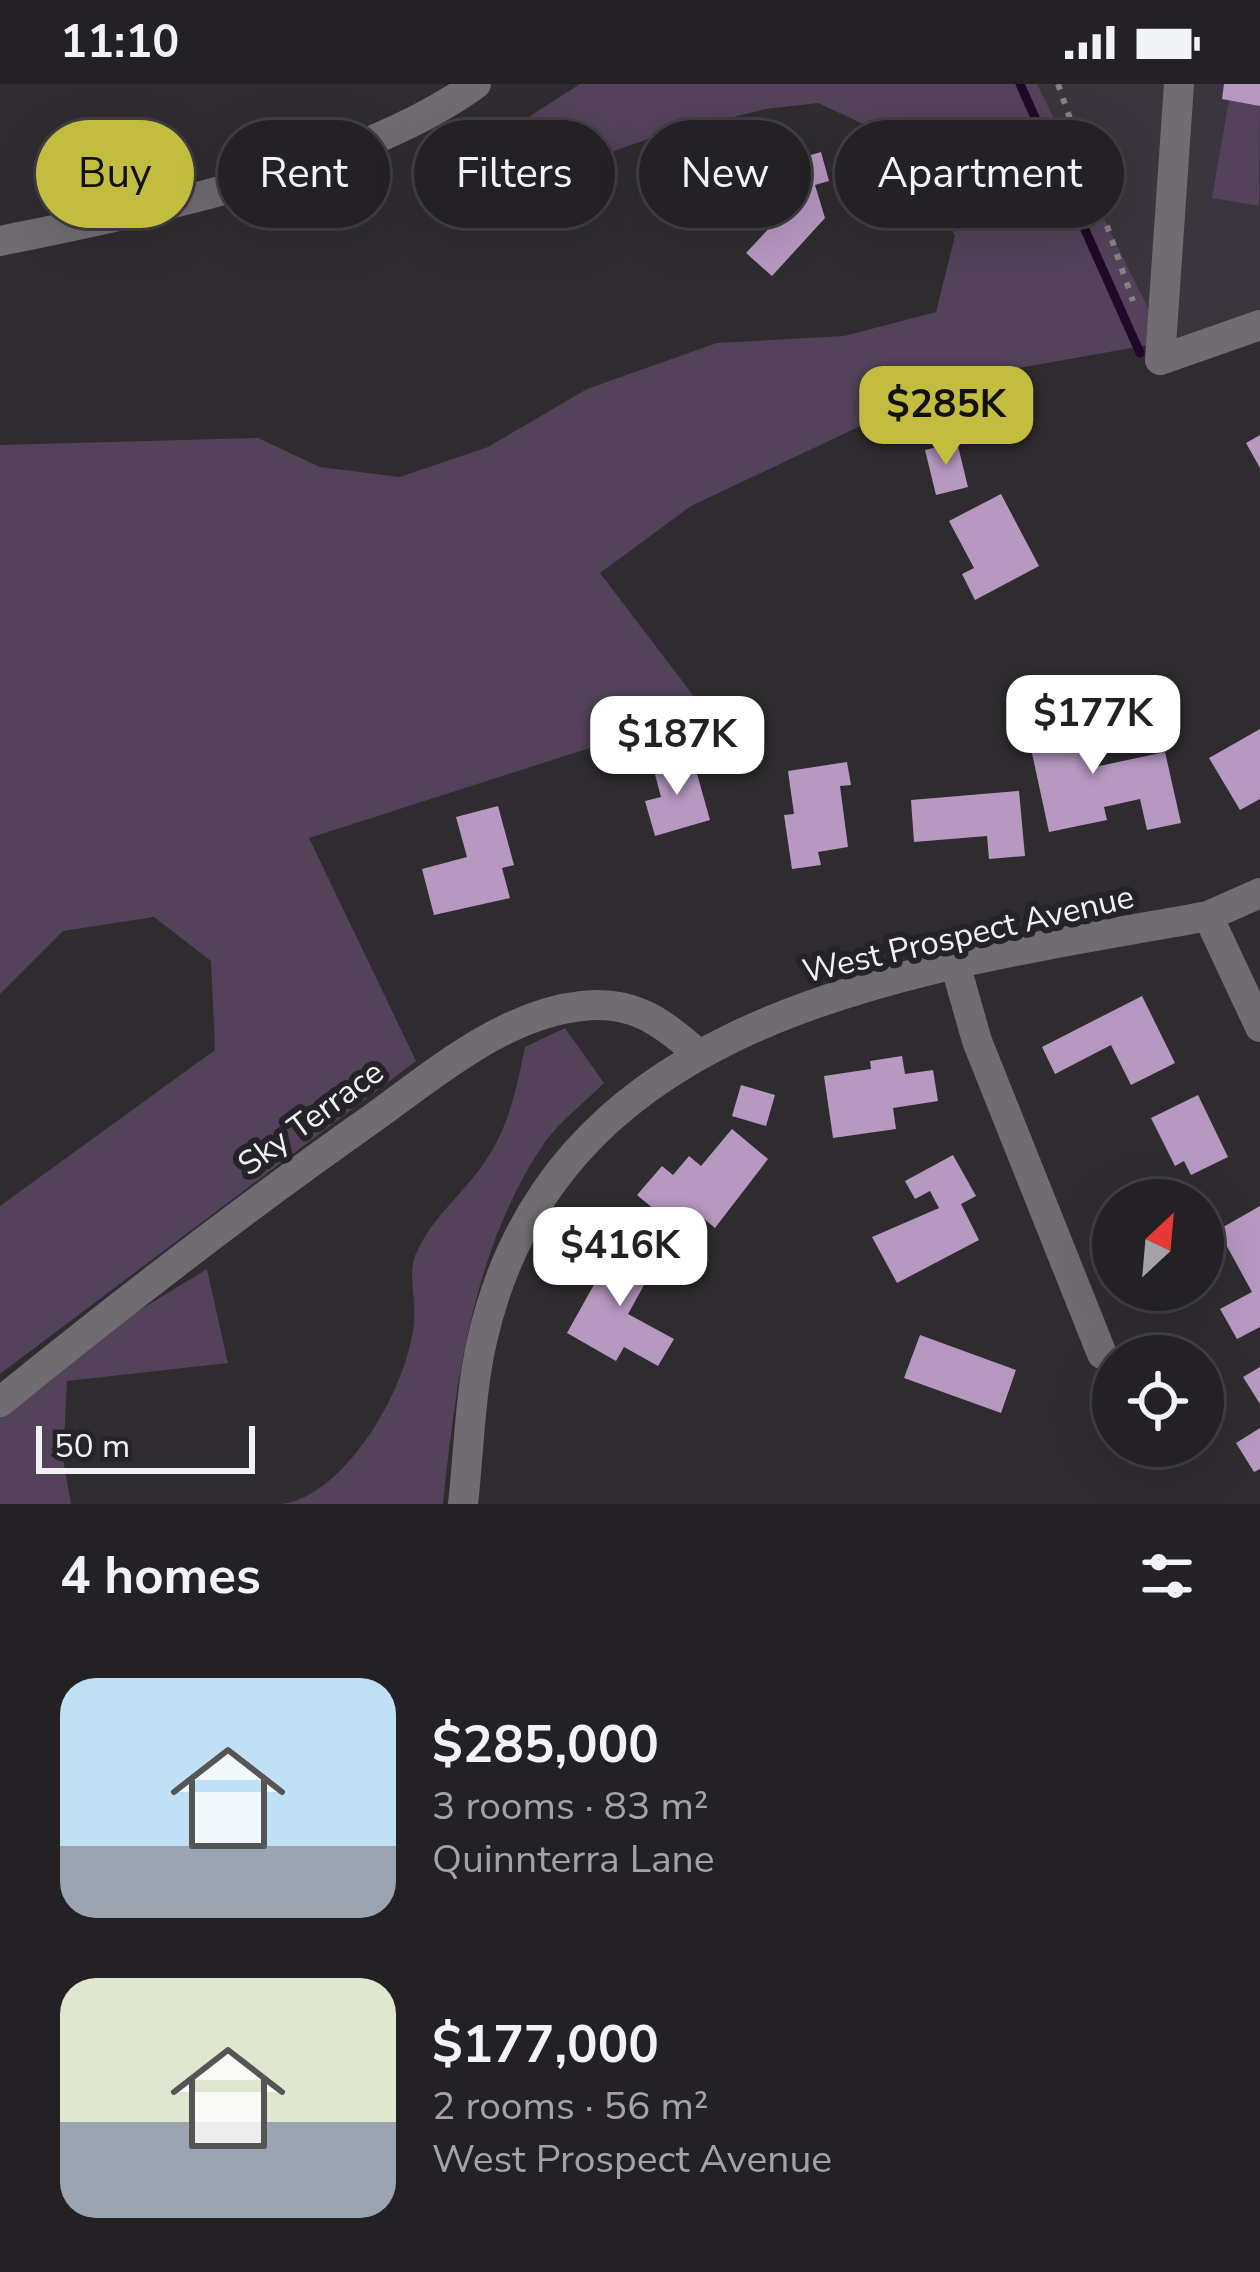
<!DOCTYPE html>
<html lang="en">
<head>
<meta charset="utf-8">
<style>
  body { margin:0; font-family:"Nunito Sans",sans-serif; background:#2f2e31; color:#f1f3f6; height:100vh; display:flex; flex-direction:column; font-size:45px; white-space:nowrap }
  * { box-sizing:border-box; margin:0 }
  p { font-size:39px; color:#a3a3a6 }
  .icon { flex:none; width:66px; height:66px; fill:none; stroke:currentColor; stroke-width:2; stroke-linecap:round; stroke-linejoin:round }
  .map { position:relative; height:1420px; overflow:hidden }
  .panel { display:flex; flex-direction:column; background:#232124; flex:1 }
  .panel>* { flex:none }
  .banner { position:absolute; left:36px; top:36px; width:1188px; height:108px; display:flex; gap:24px }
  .needle { width:78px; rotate:26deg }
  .tools { position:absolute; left:1092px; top:1095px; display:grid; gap:24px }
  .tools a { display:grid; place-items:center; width:132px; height:132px; border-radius:50%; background:#232124; box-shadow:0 12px 48px #0002,0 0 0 3px #403e41; font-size:60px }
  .scale { position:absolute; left:36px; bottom:30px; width:219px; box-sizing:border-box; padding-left:12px; border:6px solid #f2f1f3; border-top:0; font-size:33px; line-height:42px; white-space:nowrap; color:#f2f1f3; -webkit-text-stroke:9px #252327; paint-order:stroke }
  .price { position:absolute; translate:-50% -102px; padding:0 27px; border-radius:24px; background:#fff; color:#222; font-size:39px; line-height:78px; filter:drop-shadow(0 3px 6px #0008) }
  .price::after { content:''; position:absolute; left:50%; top:72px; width:36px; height:27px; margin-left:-18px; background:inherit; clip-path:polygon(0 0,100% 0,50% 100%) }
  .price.on { background:#c2bd3f; color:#111 }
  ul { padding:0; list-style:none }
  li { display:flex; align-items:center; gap:36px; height:300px; padding:0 60px }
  li span { display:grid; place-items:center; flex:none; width:336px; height:240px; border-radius:36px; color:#555 }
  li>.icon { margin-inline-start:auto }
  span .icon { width:144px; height:144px; fill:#fffc; stroke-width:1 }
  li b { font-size:51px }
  h2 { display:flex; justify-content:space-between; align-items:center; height:144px; padding:0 60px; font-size:51px }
  .tag { padding:0 42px; border-radius:54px; background:#232124; box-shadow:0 12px 48px #0002,0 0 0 3px #403e41; font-size:42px; line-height:108px }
  .tag.on { background:#c2bd3f; color:#111 }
  .status { display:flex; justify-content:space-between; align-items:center; height:84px; padding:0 60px; background:#232124; direction:ltr }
  .status svg { height:33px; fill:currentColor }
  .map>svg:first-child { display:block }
</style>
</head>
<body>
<div class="status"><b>11:10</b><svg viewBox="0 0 49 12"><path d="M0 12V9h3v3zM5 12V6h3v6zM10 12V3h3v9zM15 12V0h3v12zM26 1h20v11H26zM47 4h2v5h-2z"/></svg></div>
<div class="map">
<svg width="1260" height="1420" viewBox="0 0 1260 1420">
  <rect width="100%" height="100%" fill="#2f2c30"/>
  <path fill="#3b353e" d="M1037,0h223v231l-95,27z"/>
  <path fill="#53425a" d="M580,0h457l128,258 -203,36 -271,128 -91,67 105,138 -396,127 107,223 -416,313v-168l215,-156 -4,-89 -57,-44 -91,14 -63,63v-549l258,-7 62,29 80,10 88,-30 99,-58 130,-46 127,-7 92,-24 19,-76 -38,-87 -99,-46 -52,6 -106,26 -75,26 -73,4 -19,-25z
    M1229,16l31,6 -1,100 -47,-8z
    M565,944l39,55c-19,19 -44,38 -59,59 -72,105 -89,239 -102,362h-161c65,-9 128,-120 132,-184 2,-20 -6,-45 1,-64 17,-40 48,-61 71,-96 23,-33 31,-74 39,-113z
    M207,1185l21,94 -161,18 -4,77 8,46h-71v-91l104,-81z"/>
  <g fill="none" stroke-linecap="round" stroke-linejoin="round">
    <path stroke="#200828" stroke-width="9" d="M1020,0l120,269"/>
  </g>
  <path fill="#b698c1" d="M1224,0h36v22l-38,-7z
    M821,68l8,29 -14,4 10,33 -53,58 -26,-23 27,-29 -8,-25 -30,9 -9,-28z
    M1260,351v33l-14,-25z
    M957,358l11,45 -32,8 -11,-45z
    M1001,410l38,72 -64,34 -13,-26 12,-6 -25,-47z
    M1076,621l14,63 75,-16 16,71 -34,7 -7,-31 -36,8 3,13 -58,12 -25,-116z
    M1260,645v70l-20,11 -31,-52z
    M692,672l18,64 -55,16 -10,-35 16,-4 -8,-30z
    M847,678l4,23 -11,1 8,61 -30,5 3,13 -29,4 -8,-54 10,-1 -6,-43z
    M1019,707l6,65 -36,3 -2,-23 -73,6 -3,-42z
    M498,722l16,59 -12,3 8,30 -76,17 -12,-46 45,-12 -11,-40z
    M1142,912l33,67 -44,22 -20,-40 -56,29 -13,-27z
    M902,972l3,18 28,-4 5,31 -45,7 3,21 -63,9 -9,-62 47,-7 -1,-8z
    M741,1001l34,10 -9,31 -34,-10z
    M1198,1011l30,62 -37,18 -7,-14 -9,5 -24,-48z
    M732,1045l36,30 -53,69 -18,-15 -11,14 -15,-13 -4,6 -30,-25 25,-29 11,9 16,-19 12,10z
    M953,1071l23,41 -15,8 18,36 -82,43 -25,-46 67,-29 -9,-17 -15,8 -10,-18z
    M1260,1122v121l-23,12 -17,-30 32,-17 -34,-62z
    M620,1154l38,22 -30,54 46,25 -16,27 -34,-19 -8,14 -49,-28z
    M920,1251l96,35 -15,43 -97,-35z
    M1260,1283v37l-17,-27z
    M1260,1344v41l-6,3 -18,-29z"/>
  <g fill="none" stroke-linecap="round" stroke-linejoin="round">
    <path stroke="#838184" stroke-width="6" stroke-dasharray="6 9" stroke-linecap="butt" d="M1058,0l75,217"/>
    <path stroke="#706c71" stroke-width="30" d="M1179,0l-19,276 100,-35
      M0,157c141,-29 360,-72 476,-157
      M1208,832l52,111
      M956,883l21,74 125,313
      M0,1318c122,-99 245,-194 373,-284 61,-44 131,-104 209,-112 50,-6 79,15 114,46
      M463,1420c6,-53 7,-111 19,-163 75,-336 444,-373 726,-425l52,-23"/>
  </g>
  <g text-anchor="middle" stroke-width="12" stroke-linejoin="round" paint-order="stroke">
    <g font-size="33" fill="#f2f1f3" stroke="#252327">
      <text transform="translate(968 849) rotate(-13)" y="12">West Prospect Avenue</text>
      <text transform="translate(310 1033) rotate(-36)" y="12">Sky Terrace</text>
    </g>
  </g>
</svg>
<div class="tools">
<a><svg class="needle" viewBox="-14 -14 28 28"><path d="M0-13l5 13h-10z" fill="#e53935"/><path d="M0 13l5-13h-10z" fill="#a3a3a6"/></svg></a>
<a><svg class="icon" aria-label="locate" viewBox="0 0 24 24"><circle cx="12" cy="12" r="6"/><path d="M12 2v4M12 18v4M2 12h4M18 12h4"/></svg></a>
</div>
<div class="scale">50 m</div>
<b class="price on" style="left:946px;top:384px">$285K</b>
<b class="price" style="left:1093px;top:693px">$177K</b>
<b class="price" style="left:677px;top:714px">$187K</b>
<b class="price" style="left:620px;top:1225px">$416K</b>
<div class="banner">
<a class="tag on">Buy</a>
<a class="tag">Rent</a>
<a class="tag">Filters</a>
<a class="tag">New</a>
<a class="tag">Apartment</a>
</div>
</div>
<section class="panel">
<h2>4 homes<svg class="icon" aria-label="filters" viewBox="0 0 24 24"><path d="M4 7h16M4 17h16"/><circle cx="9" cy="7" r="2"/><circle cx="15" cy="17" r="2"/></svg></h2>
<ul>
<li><span style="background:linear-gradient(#bfe0f5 70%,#9aa5b1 0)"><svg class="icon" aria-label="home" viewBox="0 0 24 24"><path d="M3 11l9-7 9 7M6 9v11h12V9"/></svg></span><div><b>$285,000</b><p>3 rooms · 83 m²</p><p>Quinnterra Lane</p></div></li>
<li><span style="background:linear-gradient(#dfe7d0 60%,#9aa5b1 0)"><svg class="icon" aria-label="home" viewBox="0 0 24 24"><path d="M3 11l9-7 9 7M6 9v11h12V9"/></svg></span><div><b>$177,000</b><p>2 rooms · 56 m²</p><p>West Prospect Avenue</p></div></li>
</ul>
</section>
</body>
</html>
